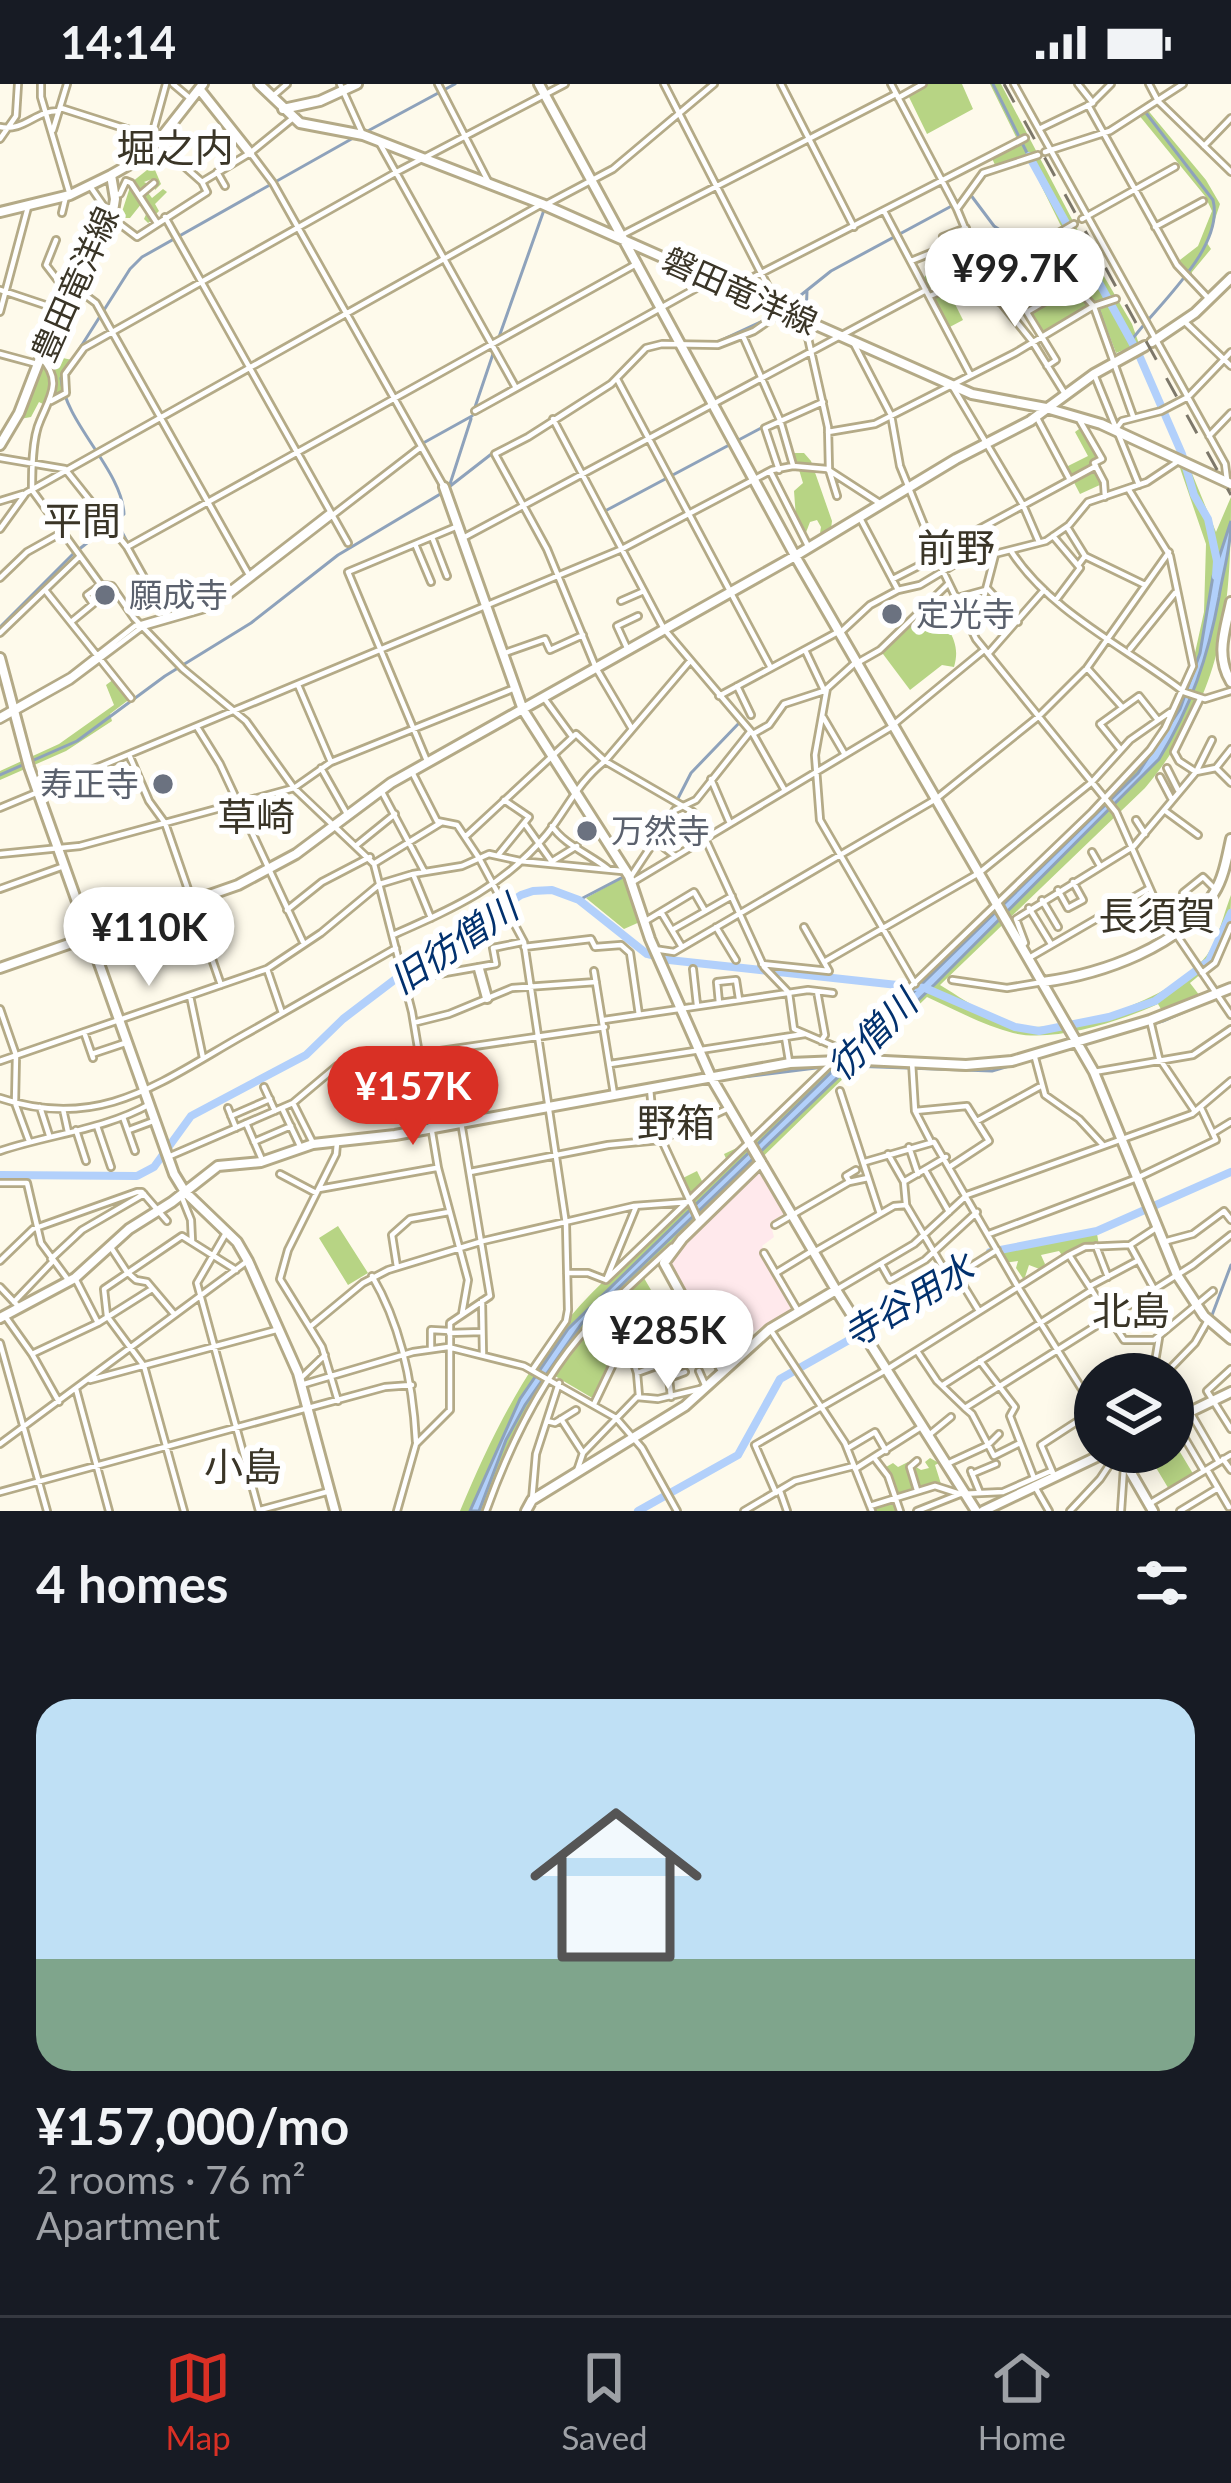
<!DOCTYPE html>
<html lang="en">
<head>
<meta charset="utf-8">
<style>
  body { margin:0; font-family:Lato,"Noto Sans JP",sans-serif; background:#20242c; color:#f1f3f6; height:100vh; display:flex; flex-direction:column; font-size:45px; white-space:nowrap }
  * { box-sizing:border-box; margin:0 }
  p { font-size:39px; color:#9ea1a6 }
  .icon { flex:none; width:66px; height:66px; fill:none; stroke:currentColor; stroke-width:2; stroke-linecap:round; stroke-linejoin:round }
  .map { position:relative; height:1427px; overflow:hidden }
  .sheet { display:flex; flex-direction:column; background:#171b24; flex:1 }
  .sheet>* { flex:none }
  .tools { position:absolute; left:1074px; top:1269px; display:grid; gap:24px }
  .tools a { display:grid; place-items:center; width:120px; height:120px; border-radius:50%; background:#171b24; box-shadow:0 6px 30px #0003; font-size:60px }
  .price { position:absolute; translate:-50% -102px; padding:0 27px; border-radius:42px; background:#fff; color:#222; font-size:39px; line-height:78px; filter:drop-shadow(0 3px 6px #0008) }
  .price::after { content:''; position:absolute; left:50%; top:72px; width:36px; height:27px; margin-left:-18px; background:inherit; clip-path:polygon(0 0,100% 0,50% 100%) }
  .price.current { background:#d93025; color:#fff }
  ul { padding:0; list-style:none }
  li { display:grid; align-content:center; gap:24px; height:636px; padding:0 36px }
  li+li { border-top:3px solid #363941 }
  li span { display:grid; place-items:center; height:372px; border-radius:36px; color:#555 }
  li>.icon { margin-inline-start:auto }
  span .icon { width:216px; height:216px; fill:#fffc; stroke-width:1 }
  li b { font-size:51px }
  h2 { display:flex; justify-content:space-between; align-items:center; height:144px; padding:0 36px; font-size:51px }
  .status { display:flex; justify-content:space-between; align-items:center; height:84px; padding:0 60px; background:#171b24; direction:ltr }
  .status svg { height:33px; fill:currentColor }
  .dock { display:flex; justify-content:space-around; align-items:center; height:168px; border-top:3px solid #363941; background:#171b24; font-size:33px; color:#9ea1a6 }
  .dock a { display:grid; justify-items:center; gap:6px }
  .dock .current { color:#d93025 }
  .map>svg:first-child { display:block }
</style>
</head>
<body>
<div class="status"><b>14:14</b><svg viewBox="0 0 49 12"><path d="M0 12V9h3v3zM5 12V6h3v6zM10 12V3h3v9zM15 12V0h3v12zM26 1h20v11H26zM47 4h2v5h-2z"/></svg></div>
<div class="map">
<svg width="1231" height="1427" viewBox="0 0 1231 1427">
  <rect width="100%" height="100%" fill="#fefaeb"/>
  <path fill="#ffe9ec" d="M761,1078l28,49 -19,11 4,15 -12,9 30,65 -42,23 -22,-34 -33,18 -30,-51 10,-19z"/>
  <path fill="#b7d484" d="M923,0h39l11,25 -46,25 -20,-41z
    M990,0h11l84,160 47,80 7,20 -23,9 -17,-45 9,-4 -10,2 -40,-41 20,-11 10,14 -28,-44 -34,-69 -31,10 -4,-9 27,-15z
    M1146,24l60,72 14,24 -13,39 4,6 -19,23 -2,10 -14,-19 22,-17 14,-35 -7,-15 -67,-82z
    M167,70l4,4 -16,12 6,14 -6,6 -3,-11 -8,3 6,3 -4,5 6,8 11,-9 4,3 -12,12 4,7 -3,3 -7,-7 5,12 -6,4 -4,-4 3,-7 -5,-9 -12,15h-10l10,-31 17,14 -15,-19z
    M929,187h9l10,9 -5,9 4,-1 16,32 -17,9 -16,-33 5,-3 -12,-14z
    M1074,203l19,18 -48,31 -16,-25z
    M63,274l9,2 -8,18 2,14 -15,9 -2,6 -10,-5 -8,15 -11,2 22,-56 9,5z
    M1083,342l19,33 -8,4 8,21 -22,10 -14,-27 22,-11 -13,-24z
    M794,369h10l7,8 21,60 -1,8 -11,4 1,-6 -4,-7 -7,2 -5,13 -9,-17 -2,-27 9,-8z
    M1180,384l11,3 25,61 15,-35c0,117 -8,197 -86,291l-205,197c25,15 61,42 91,42 53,1 143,-29 176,-72 11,-15 17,-42 24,-60 0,42 -8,62 -41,88l13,17 -38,16 -7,-12c-37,17 -105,39 -145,29 -30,-8 -58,-23 -86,-36l-322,313 39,-32 21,36 -41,22 -30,63 -39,-23 16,-25 -40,58 -46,102h-25c29,-69 61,-136 110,-194 35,-42 81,-77 120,-117l-9,-21 16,-8 7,14 24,-22 -4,-9 23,-11 214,-202 184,-183 32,-50 14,-37 13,-59 2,-68z
    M934,521c12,24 28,35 20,62l-12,-2 -32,25 -30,-40z
    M114,595l17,19 -21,16 2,7 -46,30 -66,29v-9l59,-27 55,-39 -8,-20z
    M626,792l16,45 -18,8 -38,-31z
    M338,1142l30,47 -20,12 -29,-47z
    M1097,1150l2,11 -35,13 -5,-7 -18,4 4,9 -3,6 -13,-5 -5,15 -8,-12 2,-7 -14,2 -7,-12z
    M1174,1358l21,35 -25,14 -21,-35 24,-4z
    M930,1374l9,5 -4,2 6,19 -45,12 4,15h-28l-2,-5 25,-10 -7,-20 -7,-6 12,-7 5,4 10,-5 13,8 8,-2 -4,-6z"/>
  <path fill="#b2d0fb" stroke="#8ea2bb" stroke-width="3" d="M1231,437c0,28 -8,50 -12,76 -11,60 -28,110 -60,162l-224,225 -353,339 -57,82 -19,35 -27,71h-9l50,-112 48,-70 570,-556 42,-64 20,-56 13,-77z"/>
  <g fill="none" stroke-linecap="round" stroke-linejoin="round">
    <path stroke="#8ea2bb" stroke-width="3" d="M993,0l35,71
      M1144,23l34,-23
      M1103,47l23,-13
      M364,49l91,-49
      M613,87l30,-24
      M967,106l27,36 33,22
      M576,107l29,-15
      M1078,202l19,19 18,51 18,-9 -2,-6c26,-36 94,-93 82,-141l-70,-91
      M786,223l45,-36 128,-69 21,-28
      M806,233l1,-26
      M808,243l3,16
      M499,253l45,-127
      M713,260l56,-26
      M626,282l16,-18 14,-5
      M474,326l20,-59
      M771,339l46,-21
      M534,347l72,-47
      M450,400l21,-65
      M449,403l45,-35
      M331,430l85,-67 56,-31
      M116,437l37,69
      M665,541l-60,-114 158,-84
      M0,543l73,-73 51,-40c-2,-44 -59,-91 -63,-136l69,-109 12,-12 213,-120
      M0,691l77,-34 88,-65 86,-53 87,-68 104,-62
      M671,728l20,-39 50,-52
      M579,816l44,-23
      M850,982l142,5 171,-50 68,-29
      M719,996l121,-15
      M323,1062l50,-5
      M183,1104l26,-20
      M1179,1278l27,-31 25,-66"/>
    <path stroke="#b2d0fb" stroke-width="8" d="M1029,72l105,190
      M1139,271l43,99 12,41 14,24 9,42 -1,15
      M0,1091l137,1 17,-9 37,-51 115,-61 37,-36 67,-51 111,-73 12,-4 19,-1 27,10 68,54 22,6 256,28 90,39 24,4 70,-14 46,-16 54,-40 22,-48
      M990,1168l107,-21 134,-59
      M638,1427l100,-56 42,-76 85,-48"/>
    <g stroke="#b4aa87" stroke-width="10">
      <path id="street" d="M41,0v13l29,98
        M173,0l19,16
        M340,0l23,51
        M438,0l51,99
        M664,0l115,224
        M781,0l73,143
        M891,0l66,125 34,81 41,51 33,53
        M1014,0l211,380 2,16
        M1078,0l15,19
        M1149,0l9,17 73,71
        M273,12l14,-12
        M898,14l25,-14
        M1088,21l89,160 33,35
        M61,24l97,31
        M0,43c24,5 36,-17 59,-16
        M1039,45l52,-25 20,-20
        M53,46l14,-46
        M152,51l14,-51
        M0,55l16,-23 2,-32
        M379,58l137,246
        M158,59l44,39
        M1204,62l27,-28
        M1045,68l65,-21 73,-47
        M252,71l21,28 171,304
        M217,88l8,14
        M90,102l22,32 25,19 70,-45 -5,-10 48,-29 43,-35
        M141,110l13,-11
        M115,111l5,-1 6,-13 5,2 26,40
        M545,121l68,-36 101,-85
        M957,125l26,-36 55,-18
        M884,127l86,163
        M62,129l4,-17
        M165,133l183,326
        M1082,135l93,-52
        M1155,143l48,-26
        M624,150l272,-140
        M56,156l-10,25 23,30
        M1028,167l41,28 25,28 39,109
        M911,177l35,-14 -3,-10 23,-9
        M73,202l23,17 153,272
        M736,202l289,-148
        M0,206l57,19
        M1015,209l41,67 -9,6
        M930,212l72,-30 72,-42
        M999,218l52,-36
        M0,228l28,-105
        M1027,228l29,-17
        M804,236l24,107 1,43 8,26
        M1184,237l47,45
        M743,252l37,84 13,45
        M853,258l38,73 9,51 41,101 35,72 140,173 43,97 72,106
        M0,270l37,10
        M41,274c22,22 9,39 -1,63 -8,17 -8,50 -8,69l69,95
        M1094,290l45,111
        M617,295l154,289
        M954,305l69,116 16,37
        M51,317l15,-8 -1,-19 19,-26 311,-175 170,-89
        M475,327l236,-131
        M1036,332l34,64
        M553,335l111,210 89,105 31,55
        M1080,337l22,38 -8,4 10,19 1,15
        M1116,345l6,-8 39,-10 27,-14 43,-45
        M828,348l47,-8 140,-71 77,-46 24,-8
        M1209,352l22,-23
        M0,374l65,11 62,78 38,68
        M779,386l-14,-42 58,-26
        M770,387l38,75
        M0,417l23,-7
        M860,434l38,72
        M1067,443l18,29 -6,8
        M0,445l26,-36 516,-289
        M1053,452l27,32 -24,32
        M432,453l15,39
        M463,454l463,-248
        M415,460l16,38
        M127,463l511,-284
        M1011,467c39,61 116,97 173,141l21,7 26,-8
        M935,469l161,-87
        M1085,472l60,29
        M0,494l27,-26 34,-19
        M893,495l43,-22
        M987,504l31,34
        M45,506l86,108
        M957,514l29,-8
        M621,517l23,-10
        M71,538l22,-18 -6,-9 14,-10 11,1 22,32 49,51 63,52 48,67 80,76 38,148 26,156 30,112 -6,34
        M841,548l29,-27 28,-15 22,-5 35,-21 91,-23 23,-16 19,-23 59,-20 33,-22
        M0,549l79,-76
        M974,551l21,-80
        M1130,565l45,-56
        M628,566l-11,-24 21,-10
        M805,566l18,38
        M505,569l40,-14 5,11 33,-15
        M988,570l56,-64
        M857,579l23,-13 67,-65
        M1087,584l35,39
        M298,601l33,77
        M737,602l14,29
        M827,604l-12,67 5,65 95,164
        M719,612l117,-63
        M544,614l27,37
        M1200,615l-26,53 5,9 17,11 20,-4 15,15
        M0,632l71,-40 64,-50 78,-23 117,-91
        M823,633l21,36
        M0,636l70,-39 72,-54 73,-21 206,-159
        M893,641l91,-75
        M197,643l23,37 83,178
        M632,645l-36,-61 -49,-119 -52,-95 33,-17 83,-53 35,-36 16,-4 56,1 36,-14 29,-20
        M753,650l16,-9 15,-21 40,-13 32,-29
        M1121,666l-21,-26 39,-28 19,24
        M130,673l19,44 16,22 56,162
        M427,677l-79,-189 110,-46
        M321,684l26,46
        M1167,684l11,22
        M1216,684l15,-19
        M412,688l25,49 20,4 22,33 45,84 42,282 2,86 -2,11 -33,48
        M1160,693l11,21
        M711,695l18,42
        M382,708l42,79
        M0,724l622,-259 150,-79 21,-4 34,3 54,35
        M1164,726l34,25
        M1136,736l9,14
        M668,738l14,10
        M525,740l27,38
        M552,742c11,18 39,29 56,43
        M465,753l111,-103 29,27 88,51 71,155 25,26 5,36 49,21
        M656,757l19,15
        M358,760l37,-30
        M1092,768l8,14
        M0,770l80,-8 214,-58 37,-26 184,-74
        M499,770l30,-37 -25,-17
        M551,778l26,-16
        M375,779l67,-41
        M413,790l18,44
        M630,794l45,-68 21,-10 54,-68
        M631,799l262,-157
        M0,805l64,-23
        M1058,806l10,18 15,-8 -10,-18
        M1042,816l16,27
        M1029,824l22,36
        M287,826l35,-28 48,-25
        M661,828l21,35
        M1199,828l-16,-19 20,-16 11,11
        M644,838l50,-30 11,19
        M716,843l20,33
        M672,846l60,-34
        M393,851c61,-27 110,-48 154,-101 20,-25 31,-52 58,-73l85,-100
        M1022,862l3,-3 -9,-24 118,-73 62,-74 16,-32
        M524,863l67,-8 4,8 26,-2 9,8 9,62
        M654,865l20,3 262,-153 102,-82 49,-49 82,-116
        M1029,874l119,-69
        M824,878l155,-89 113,-91 38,-42 40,-28
        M762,880l67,7 -25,-44
        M267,885l15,44
        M693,885l4,36
        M594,887l20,123
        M1202,889l13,-10 16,-37
        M405,896l91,-16 -3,-16 29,-6
        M952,896l55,8 36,-6
        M817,907l8,44 -4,6
        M190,912l13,62
        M719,919l-2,-21 19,-2 3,19
        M0,925l16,46 -1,48 14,38
        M604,936l204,-30 25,3
        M1150,936l9,38 35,52
        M417,938l32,-8 63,-26 84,-6
        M84,948l9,26
        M785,953l4,24
        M92,970l33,-11
        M1034,970l11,41 34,24 23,25
        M0,977l267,-92 54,-36 59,-49 33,-10 49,-8 27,-12 31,7 102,10
        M912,978l3,49 15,29
        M610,980l195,-30
        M1094,988l99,-17 38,-26
        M264,1003l11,24
        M650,1004l3,33 46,100
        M840,1007l40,123
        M449,1010l6,30
        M0,1014c99,34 161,-16 242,-62 52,-29 103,-59 154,-88
        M293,1019l19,38
        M40,1023l9,28
        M228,1024l8,20
        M282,1024l18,38
        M63,1025l5,23
        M915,1027l52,-5 22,35 -38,25
        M231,1032l39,-17
        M123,1033l12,34
        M368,1035l60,-8
        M977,1037l62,-34
        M246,1039l17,39
        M97,1042l14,41
        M76,1046l10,31
        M129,1046l27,-10
        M1213,1049l18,-11
        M254,1058l37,-16
        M337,1059l-1,11 -48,96 -8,29 42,68 16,54
        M909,1063l9,27
        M0,1067c50,-17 104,-21 150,-47
        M888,1070l16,28 2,22
        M168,1073l125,-54 44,-37 268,-39
        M865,1078l69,-20 84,145 77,123
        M925,1086l24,42
        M470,1088l138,-27 52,-5 69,-32
        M280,1090l36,19
        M849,1097l-3,-5 10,-6
        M905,1097l41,-24
        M0,1099h27l14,60 28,38
        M319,1105l117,-21
        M181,1111l10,25 1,21
        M775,1141l74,-43 19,-4
        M226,1149l-29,50 62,228
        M989,1150l148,-56 79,-38 -15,-32
        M1167,1157l26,-7 31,-23 7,9
        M1130,1161l23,42
        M110,1162l17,26 9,8 11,2 27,32
        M1096,1162l12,31
        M814,1168l80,-46 12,-1 44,74
        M764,1169l34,58
        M1069,1171l55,85h30l59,-49
        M51,1175l31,-29 62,-36
        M0,1177l33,-32 104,-37h5l25,29
        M881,1180l9,16 35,-20 52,-48
        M397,1183l-5,-32 18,-16 39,-7
        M567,1189h21l18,7 30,-73
        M776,1189l36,-22
        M957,1191l22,36
        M372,1192c30,51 41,108 44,166
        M76,1196l22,43
        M606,1196l486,-468 58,-62 15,-22 28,-62 -23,-110 -41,-66
        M1090,1202l47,-25
        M0,1203l17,18
        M836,1206l78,-46 53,-49 225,-81 39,-33
        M482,1217l1,54
        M14,1218l39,-41
        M5,1232l27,38
        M311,1242l52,-43 25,-13 95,-29 151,-35 54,-4
        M770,1245l75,114 27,68
        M449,1249l33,-1
        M865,1249l132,-83
        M626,1253l11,36 2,23
        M0,1259l47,168
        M431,1265v-19l18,1
        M629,1265l62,-37
        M917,1267l20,30 28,27
        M632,1275l63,-36
        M980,1277l35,46 -5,9 24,62
        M1231,1285l-24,22 24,38
        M699,1287l7,16
        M637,1289l25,-9 1,-5
        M1153,1290l6,-36
        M1165,1290l30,-31 13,-23
        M300,1295l25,-24
        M90,1296l186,-50
        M301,1301l112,-33 35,-5 76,19 92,52 26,30 35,63
        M943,1301l149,-95
        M76,1305l33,122
        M671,1313l-2,-19 16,-6
        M59,1318l-27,-48 66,-31 54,-34
        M594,1320l32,-67 59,-35
        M1190,1328l29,50
        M561,1335l22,34
        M1174,1336l30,51
        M547,1337l8,2 21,-13
        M929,1351l22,-18
        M1020,1359l-26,13 -22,-42 -7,-6 228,-143 38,-30
        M0,1360l246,-182
        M848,1364l27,-16 11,19
        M1132,1368l9,15
        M875,1375l13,17 12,35
        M1223,1375l8,11
        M917,1377l-7,6 7,23
        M949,1379l39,-18 11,-11
        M855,1385l66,-42
        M577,1387l6,-18 54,-56 21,2 42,-10
        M971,1387l9,22
        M1208,1387l21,36
        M1053,1389l-12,-28 54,-35
        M972,1390l24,-10
        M1034,1401l15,26
        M780,1407l7,20
        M0,1408l385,-105 27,-2
        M776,1409l-21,-48 131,-75 183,-115 16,-8 45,-2 26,-17
        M532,1416l4,-46 23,-71
        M1149,1420l82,-49
        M870,1422l65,-20 25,8
        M260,1426l70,-19
        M184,1427l-40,-145 -37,-50 -3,-27 78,-53 54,34
        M397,1427l19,-67 34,-34v-87l40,-27 -29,-174
        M486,1427c24,-67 56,-135 105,-187 26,-27 54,-52 81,-77
        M744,1427l51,-30 59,-15
        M917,1427l43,-17 43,-2 48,-21
        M1070,1427l30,-32 16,-24
        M1121,1427l3,-44
        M1180,1427l38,-23"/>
    </g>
    <g stroke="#b4aa87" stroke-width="14">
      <path id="secondary" d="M259,0l41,39 63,12 179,69 430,190 74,14 55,16 130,60
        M539,0l259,477 296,511 83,203 27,41 27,23
        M200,6l50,63
        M283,25l37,-8 37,-17
        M0,128l70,-17 41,-20
        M1152,258l43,-29 36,-35
        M0,361l19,-32 37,-96 56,-99 3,-19 -4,-24 37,-21 55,-70
        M444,403l79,223 106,166 21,63 61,138 125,213 140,221
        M1231,518c-6,29 -16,53 0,80
        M0,574l29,109 145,407 11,18 52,50 11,19 50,112 37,138
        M0,884l238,-83 58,-31 95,-71 404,-227 161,-97 74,-38 64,-47 51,-28
        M479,885l8,29
        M1043,898c58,-8 139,-35 171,-89 10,-16 13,-36 17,-54
        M0,1234l75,-40 54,-49 43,-27 46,-36 43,-4 52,-18 82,-9 395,-72 74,-3 102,5 46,-4 138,-41 81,-32
        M723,1287l-59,-108 18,-24 79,-77
        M1173,1336l58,-28
        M1119,1368l34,59
        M526,1427l6,-11 153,-94 85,-77 66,-39
        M983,1427l124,-59"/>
    </g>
    <use href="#street" stroke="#fff" stroke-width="4.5"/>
    <use href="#secondary" stroke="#fff" stroke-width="8"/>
    <path stroke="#7d786a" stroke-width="3" stroke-dasharray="21 21" stroke-linecap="butt" d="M1004,0l227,411"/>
  </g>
  <g fill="#6b7280" stroke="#fff" stroke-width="4.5">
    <circle cx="105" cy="511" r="12"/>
    <circle cx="892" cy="530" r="12"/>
    <circle cx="163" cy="700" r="12"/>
    <circle cx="587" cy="747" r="12"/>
  </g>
  <g text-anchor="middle" stroke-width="12" stroke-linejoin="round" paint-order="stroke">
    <g font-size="33" fill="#3a3527" stroke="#fff">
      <text transform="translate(75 200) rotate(-66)" y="12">豊田竜洋線</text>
      <text transform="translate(740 207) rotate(24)" y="12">磐田竜洋線</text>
    </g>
    <g font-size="33" fill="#5b616d" stroke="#fff" text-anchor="start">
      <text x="129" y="523">願成寺</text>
      <text x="916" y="542">定光寺</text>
      <text x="139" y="712" text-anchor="end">寿正寺</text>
      <text x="611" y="759">万然寺</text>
    </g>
    <g font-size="36" font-style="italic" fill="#02316e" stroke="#fff">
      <text transform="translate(454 860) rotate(-34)" y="13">旧彷僧川</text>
      <text transform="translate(872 951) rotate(-45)" y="13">彷僧川</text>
      <text transform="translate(908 1217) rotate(-31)" y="13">寺谷用水</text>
    </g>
    <g font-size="39" fill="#3a3527" stroke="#fff">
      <text x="175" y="78">堀之内</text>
      <text x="82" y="451">平間</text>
      <text x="956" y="478">前野</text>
      <text x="256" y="747">草崎</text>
      <text x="1157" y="846">長須賀</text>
      <text x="676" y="1053">野箱</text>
      <text x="1131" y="1241">北島</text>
      <text x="243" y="1397">小島</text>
    </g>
  </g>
</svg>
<div class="tools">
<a><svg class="icon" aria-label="layers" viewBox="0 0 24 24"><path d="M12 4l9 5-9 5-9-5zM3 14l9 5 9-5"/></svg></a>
</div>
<b class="price" style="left:1015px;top:246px">¥99.7K</b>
<b class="price" style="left:149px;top:905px">¥110K</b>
<b class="price current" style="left:413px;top:1064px">¥157K</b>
<b class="price" style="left:668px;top:1308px">¥285K</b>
</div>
<section class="sheet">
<h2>4 homes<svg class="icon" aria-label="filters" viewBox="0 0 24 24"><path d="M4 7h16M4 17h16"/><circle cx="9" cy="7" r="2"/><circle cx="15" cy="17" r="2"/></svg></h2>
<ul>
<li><span style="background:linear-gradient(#bfe0f5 70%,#7fa58c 0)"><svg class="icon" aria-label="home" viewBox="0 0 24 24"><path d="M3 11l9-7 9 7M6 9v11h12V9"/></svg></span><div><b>¥157,000/mo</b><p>2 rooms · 76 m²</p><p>Apartment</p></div></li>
</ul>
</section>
<nav class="dock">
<a class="current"><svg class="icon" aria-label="map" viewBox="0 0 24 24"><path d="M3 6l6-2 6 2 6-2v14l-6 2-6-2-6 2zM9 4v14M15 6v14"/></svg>Map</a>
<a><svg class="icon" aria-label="saved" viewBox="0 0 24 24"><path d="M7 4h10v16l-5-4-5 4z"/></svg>Saved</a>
<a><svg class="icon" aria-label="home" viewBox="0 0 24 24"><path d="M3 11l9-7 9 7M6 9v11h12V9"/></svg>Home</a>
</nav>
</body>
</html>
